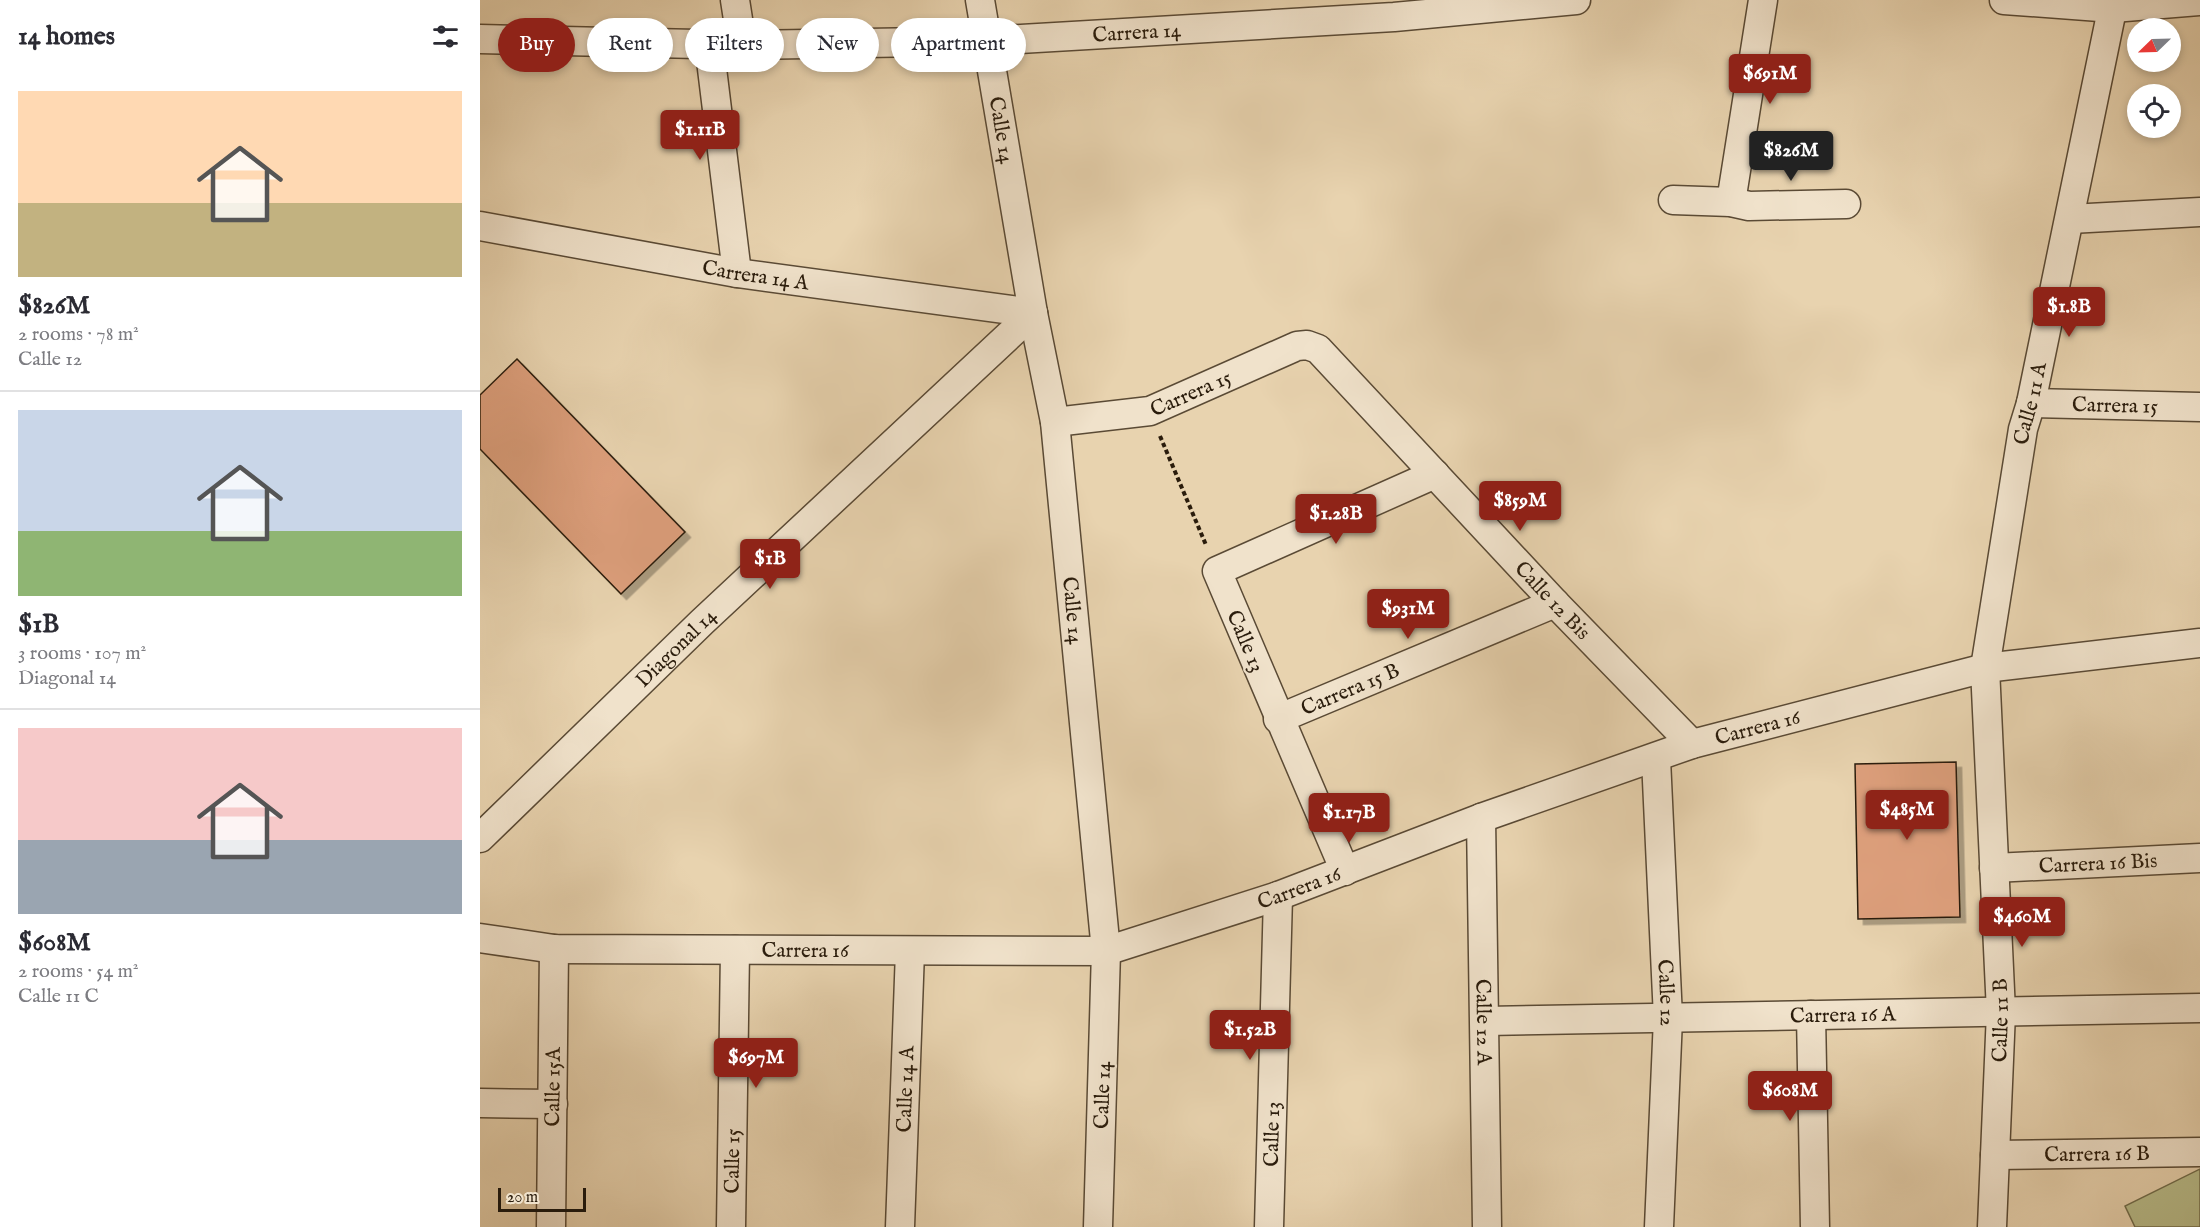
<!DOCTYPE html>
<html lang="en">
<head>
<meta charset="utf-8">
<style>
  body { margin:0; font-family:"IM FELL English",serif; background:#f7f7f7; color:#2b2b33; height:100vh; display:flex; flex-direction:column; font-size:22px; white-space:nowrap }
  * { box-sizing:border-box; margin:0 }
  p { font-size:20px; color:#7c7c81 }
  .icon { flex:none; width:33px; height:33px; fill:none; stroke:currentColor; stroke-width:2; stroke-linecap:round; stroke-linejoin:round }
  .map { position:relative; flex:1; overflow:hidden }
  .drawer { display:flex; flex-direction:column; background:#fff; width:480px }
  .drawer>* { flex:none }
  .top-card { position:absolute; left:18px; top:18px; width:570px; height:54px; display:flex; gap:12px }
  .needle { width:39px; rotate:247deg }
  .fabs { position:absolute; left:1647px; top:18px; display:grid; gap:12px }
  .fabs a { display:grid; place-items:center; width:54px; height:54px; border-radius:50%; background:#fff; box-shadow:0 3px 9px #0003; font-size:30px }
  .scale { position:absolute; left:18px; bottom:15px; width:88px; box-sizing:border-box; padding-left:6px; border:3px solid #2a1c0c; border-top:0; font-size:16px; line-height:21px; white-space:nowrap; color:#2a1c0c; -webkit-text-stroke:4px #f0e2cb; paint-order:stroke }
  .price { position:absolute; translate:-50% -51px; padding:0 14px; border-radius:6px; background:#8f2418; color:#fff; font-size:20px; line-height:39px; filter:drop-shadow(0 2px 3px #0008) }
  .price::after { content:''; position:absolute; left:50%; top:36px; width:18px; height:14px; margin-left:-9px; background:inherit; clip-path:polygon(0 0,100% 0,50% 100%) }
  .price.selected { background:#222; color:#fff }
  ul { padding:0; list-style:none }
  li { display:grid; align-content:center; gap:12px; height:318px; padding:0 18px }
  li+li { border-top:2px solid #e1e1e2 }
  li span { display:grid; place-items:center; height:186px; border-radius:0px; color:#555 }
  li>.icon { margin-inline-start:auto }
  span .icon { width:108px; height:108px; fill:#fffc; stroke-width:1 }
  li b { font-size:26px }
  h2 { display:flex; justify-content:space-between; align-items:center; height:72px; padding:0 18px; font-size:26px }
  .chip { padding:0 21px; border-radius:27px; background:#fff; box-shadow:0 3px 9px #0003; font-size:21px; line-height:54px }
  .chip.selected { background:#8f2418; color:#fff }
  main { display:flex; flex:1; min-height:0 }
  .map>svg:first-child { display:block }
</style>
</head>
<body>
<main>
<section class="drawer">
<h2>14 homes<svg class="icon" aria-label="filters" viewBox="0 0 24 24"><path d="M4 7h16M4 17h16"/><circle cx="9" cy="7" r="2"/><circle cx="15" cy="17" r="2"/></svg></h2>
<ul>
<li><span style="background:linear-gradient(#ffd9b3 60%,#c2b280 0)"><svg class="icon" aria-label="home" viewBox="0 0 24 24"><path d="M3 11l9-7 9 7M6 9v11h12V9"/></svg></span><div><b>$826M</b><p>2 rooms · 78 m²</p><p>Calle 12</p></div></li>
<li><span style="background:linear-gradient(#c9d6e8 65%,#8fb573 0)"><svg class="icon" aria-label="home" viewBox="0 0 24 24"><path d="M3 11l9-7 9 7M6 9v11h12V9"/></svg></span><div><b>$1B</b><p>3 rooms · 107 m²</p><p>Diagonal 14</p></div></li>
<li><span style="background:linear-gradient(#f6c9c9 60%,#9aa5b1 0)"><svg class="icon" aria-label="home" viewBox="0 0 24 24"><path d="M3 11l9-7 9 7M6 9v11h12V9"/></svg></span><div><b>$608M</b><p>2 rooms · 54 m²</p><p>Calle 11 C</p></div></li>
</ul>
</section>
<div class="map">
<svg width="1720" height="1227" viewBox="0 0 1720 1227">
  <defs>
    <filter id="shadow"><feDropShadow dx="5.5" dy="5.5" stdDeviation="0" flood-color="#0004"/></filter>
  </defs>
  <rect width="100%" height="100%" fill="#e8d3af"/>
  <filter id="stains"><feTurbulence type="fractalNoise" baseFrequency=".00333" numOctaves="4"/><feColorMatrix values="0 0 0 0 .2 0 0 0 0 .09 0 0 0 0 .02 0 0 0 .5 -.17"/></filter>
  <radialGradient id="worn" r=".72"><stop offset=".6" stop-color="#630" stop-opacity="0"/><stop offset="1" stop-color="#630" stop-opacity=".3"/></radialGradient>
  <path fill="#b8bc8a" stroke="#716c4b" stroke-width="1.5" d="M1720,1169v58h-65l-10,-21z"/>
  <path fill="#dd9f7b" stroke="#2a1c0c" stroke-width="1.5" filter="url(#shadow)" d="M37,359l168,173 -64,62 -141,-145v-54z
    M1476,762l4,155 -102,2 -3,-155z"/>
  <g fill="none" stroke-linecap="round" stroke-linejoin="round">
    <g stroke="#5a4a35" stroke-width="31">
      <g id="minor">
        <path d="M255,0l7,45"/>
        <path id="s1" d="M500,0l53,313 22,109 51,529 -8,276"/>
        <path d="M1524,0l109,8 87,-7"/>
        <path id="s2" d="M0,39l262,6 243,-4 409,-24 182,-17"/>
        <path d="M229,44l28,229"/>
        <path d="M1193,200l58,2 18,4 97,-2"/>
        <path d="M1251,202l32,-202"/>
        <path d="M1590,219l130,-7"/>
        <path id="s3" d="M0,226l257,47 296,40"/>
        <path id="s4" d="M1551,403l169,4"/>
        <path id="s5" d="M575,422l95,-11 147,-65 10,-1 11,4 237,254 137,141"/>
        <path id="s6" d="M798,719l277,-116"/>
        <path id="s7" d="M1176,759l12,259 -9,209"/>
        <path id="s8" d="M1001,818l6,409"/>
        <path id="s9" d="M0,838l222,-216 331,-309"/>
        <path id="s10" d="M1514,868l206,-10"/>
        <path d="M865,871l-128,-300 218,-97"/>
        <path id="s11" d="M0,938l74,11 552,2 172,-55 203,-78 211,-74 293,-76 215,-25"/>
        <path d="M1331,1015l4,212"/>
        <path id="s12" d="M1006,1021l714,-13"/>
        <path d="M0,1103l73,1"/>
        <path id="s13" d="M1515,1155l205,-3"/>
        <path id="s14" d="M71,1227l3,-278"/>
        <path id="s15" d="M251,1227l4,-277"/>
        <path id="s16" d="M420,1227l10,-276"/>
        <path id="s17" d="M789,1227l9,-331"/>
        <path id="s18" d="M1512,1227l9,-215 -16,-344 38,-239 8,-26 83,-403"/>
      </g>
    </g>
    <path stroke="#2a1c0c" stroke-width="4" stroke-dasharray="4.5 3" stroke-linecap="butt" d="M680,436l46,109"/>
    <use href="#minor" stroke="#f0e2cb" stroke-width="28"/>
  </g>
  <g text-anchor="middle" stroke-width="4.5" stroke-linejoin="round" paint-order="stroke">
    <g font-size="21" fill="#2a1c0c" stroke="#f0e2cb">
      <text dy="7" stroke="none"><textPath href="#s2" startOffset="657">Carrera 14</textPath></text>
      <text dy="7" stroke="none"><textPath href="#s1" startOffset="132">Calle 14</textPath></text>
      <text dy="7" stroke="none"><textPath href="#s3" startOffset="280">Carrera 14 A</textPath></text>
      <text dy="7" stroke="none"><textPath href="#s5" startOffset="140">Carrera 15</textPath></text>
      <text dy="7" stroke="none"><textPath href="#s18" startOffset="828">Calle 11 A</textPath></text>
      <text dy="7" stroke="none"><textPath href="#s4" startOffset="84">Carrera 15</textPath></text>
      <text dy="7" stroke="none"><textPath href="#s5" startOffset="622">Calle 12 Bis</textPath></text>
      <text dy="7" stroke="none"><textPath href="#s1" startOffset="618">Calle 14</textPath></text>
      <text transform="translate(766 641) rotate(67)" y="7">Calle 13</text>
      <text dy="7" stroke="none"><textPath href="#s9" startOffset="273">Diagonal 14</textPath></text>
      <text dy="7" stroke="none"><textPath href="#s6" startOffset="78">Carrera 15 B</textPath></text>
      <text dy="7" stroke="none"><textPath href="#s11" startOffset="1316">Carrera 16</textPath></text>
      <text dy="7" stroke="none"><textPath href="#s10" startOffset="104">Carrera 16 Bis</textPath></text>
      <text dy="7" stroke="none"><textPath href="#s11" startOffset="830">Carrera 16</textPath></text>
      <text dy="7" stroke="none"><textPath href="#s11" startOffset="326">Carrera 16</textPath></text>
      <text dy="7" stroke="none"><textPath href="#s7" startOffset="234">Calle 12</textPath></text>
      <text dy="7" stroke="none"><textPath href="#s12" startOffset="357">Carrera 16 A</textPath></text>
      <text dy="7" stroke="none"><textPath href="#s18" startOffset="207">Calle 11 B</textPath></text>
      <text dy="7" stroke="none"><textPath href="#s8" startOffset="204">Calle 12 A</textPath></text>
      <text dy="7" stroke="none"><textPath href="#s14" startOffset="140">Calle 15A</textPath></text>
      <text dy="7" stroke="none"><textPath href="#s16" startOffset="138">Calle 14 A</textPath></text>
      <text transform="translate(622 1095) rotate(-88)" y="7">Calle 14</text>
      <text dy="7" stroke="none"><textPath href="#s17" startOffset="93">Calle 13</textPath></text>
      <text dy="7" stroke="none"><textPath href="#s13" startOffset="102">Carrera 16 B</textPath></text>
      <text dy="7" stroke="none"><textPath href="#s15" startOffset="66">Calle 15</textPath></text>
    </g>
  </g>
  <rect width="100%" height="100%" filter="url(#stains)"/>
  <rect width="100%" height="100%" fill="url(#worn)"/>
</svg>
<div class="fabs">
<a><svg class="needle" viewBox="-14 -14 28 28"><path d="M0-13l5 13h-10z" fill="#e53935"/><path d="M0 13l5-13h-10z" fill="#7c7c81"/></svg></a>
<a><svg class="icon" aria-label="locate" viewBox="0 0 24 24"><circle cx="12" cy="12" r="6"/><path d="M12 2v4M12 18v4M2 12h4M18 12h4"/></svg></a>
</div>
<div class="scale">20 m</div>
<b class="price" style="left:1290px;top:105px">$691M</b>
<b class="price" style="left:220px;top:161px">$1.11B</b>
<b class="price selected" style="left:1311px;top:182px">$826M</b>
<b class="price" style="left:1589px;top:338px">$1.8B</b>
<b class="price" style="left:1040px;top:532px">$859M</b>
<b class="price" style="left:856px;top:545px">$1.28B</b>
<b class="price" style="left:290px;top:590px">$1B</b>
<b class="price" style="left:928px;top:640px">$931M</b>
<b class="price" style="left:1427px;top:841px">$485M</b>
<b class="price" style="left:869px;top:844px">$1.17B</b>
<b class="price" style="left:1542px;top:948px">$460M</b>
<b class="price" style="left:770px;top:1061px">$1.52B</b>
<b class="price" style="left:276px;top:1089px">$697M</b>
<b class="price" style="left:1310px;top:1122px">$608M</b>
<div class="top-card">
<a class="chip selected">Buy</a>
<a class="chip">Rent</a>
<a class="chip">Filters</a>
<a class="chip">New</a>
<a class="chip">Apartment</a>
</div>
</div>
</main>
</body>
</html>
